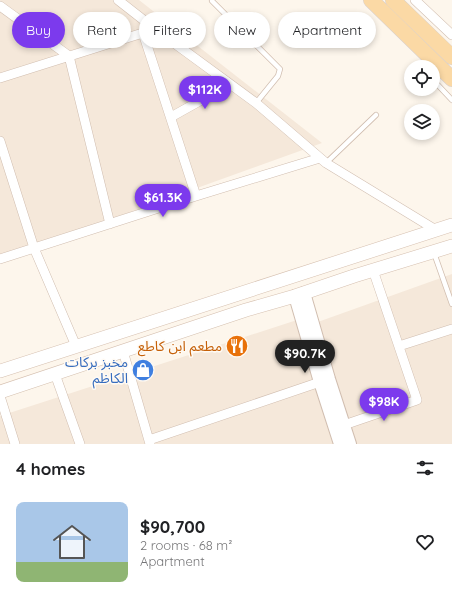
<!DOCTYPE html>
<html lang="en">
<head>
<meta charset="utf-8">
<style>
  body { margin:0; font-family:Quicksand,"Noto Sans Arabic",sans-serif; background:#f2f2f2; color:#202124; height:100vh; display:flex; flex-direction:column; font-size:15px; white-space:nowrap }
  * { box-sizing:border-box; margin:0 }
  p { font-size:13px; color:#757577 }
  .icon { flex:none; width:22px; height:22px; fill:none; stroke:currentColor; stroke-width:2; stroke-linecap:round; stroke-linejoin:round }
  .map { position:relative; height:444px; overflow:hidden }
  .side { display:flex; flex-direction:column; background:#fff; flex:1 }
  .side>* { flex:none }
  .guide { position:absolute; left:12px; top:12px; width:428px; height:36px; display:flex; gap:8px }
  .tools { position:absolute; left:404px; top:60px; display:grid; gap:8px }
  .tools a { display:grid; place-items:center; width:36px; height:36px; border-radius:50%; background:#fff; box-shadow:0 2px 6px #0003; font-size:20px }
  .price { position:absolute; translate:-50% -34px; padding:0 9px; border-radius:14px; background:#7c3aed; color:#fff; font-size:13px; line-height:26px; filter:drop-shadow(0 1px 2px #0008) }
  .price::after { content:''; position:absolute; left:50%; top:24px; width:12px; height:9px; margin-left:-6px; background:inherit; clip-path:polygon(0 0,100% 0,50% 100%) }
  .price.selected { background:#222; color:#fff }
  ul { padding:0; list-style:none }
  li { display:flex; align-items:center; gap:12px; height:100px; padding:0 16px }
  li+li { border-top:1px solid #e0e0e0 }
  li span { display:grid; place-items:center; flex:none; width:112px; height:80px; border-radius:8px; color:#555 }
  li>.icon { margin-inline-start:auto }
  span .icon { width:48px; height:48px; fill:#fffc; stroke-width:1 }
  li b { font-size:17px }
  h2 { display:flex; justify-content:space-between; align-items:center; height:48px; padding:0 16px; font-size:17px }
  .tag { padding:0 14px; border-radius:18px; background:#fff; box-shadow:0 2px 6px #0003; font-size:14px; line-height:36px }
  .tag.selected { background:#7c3aed; color:#fff }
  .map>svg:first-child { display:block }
</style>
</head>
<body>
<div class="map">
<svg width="452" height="444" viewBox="0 0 452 444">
  <rect width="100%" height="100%" fill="#fdf6ec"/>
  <path fill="#f5e8da" d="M0,0h139l183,143 -322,116z
    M452,274v170h-99l-38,-121z
    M297,320l44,124h-341v-28z"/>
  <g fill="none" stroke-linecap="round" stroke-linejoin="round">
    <g stroke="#d1beb0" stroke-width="6">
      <path id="service" d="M212,1l68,68 -2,7 -22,27
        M434,67l1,15 17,18
        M326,163l50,-48
        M434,253l18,51"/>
    </g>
    <g stroke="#d1beb0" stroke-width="10">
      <path id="minor" d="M118,0l37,29 101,74 70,60 110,67
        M415,0l37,35
        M0,6l69,50 41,168
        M143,33l53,163
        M0,78l149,-47
        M171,117l59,-33
        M0,141l34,107 42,98
        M0,259l196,-63 124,-38
        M399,346l53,-17
        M123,351l27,93
        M55,374l25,70
        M0,396l15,48
        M344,425l73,-25 -44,-130
        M149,440l171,-58"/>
    </g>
    <g stroke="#d1beb0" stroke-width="14">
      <path id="tertiary" d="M304,293l25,86 21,65
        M295,296l25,86 20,62"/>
    </g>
    <g stroke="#d6c0b0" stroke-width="14">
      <path id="secondary" d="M0,371l452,-146
        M0,392l246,-82 49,-14 59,-20 98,-30"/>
    </g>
    <g stroke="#dad1cd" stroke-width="16">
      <path id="primary" d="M371,0l81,79
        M393,0l59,57"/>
    </g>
    <use href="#service" stroke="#fff" stroke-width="4.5"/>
    <use href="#minor" stroke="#fff" stroke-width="9"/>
    <use href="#tertiary" stroke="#fff" stroke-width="12"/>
    <use href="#secondary" stroke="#fff" stroke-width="13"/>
    <use href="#primary" stroke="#fbd9a5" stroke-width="15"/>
  </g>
  <defs>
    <g id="restaurant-disc" transform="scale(1.15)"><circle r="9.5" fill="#e8710a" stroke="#fffaf3"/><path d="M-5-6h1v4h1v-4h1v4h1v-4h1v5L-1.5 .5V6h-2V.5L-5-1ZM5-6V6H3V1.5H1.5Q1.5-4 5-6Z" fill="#fff"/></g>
    <g id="shop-disc" transform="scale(1.15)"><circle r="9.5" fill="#3f7fe0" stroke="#fffaf3"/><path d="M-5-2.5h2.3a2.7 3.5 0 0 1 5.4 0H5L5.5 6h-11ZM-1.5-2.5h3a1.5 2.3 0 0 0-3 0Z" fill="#fff"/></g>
  </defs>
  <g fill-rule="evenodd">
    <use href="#restaurant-disc" x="237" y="346"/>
    <use href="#shop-disc" x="143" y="370"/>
  </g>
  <g text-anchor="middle" stroke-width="3" stroke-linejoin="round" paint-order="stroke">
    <g font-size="14" fill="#c56008" stroke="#fffaf3" text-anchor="end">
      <text x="222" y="351">مطعم ابن كاطع</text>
    </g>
    <g font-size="14" fill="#366cbe" stroke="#fffaf3" text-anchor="end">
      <text x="128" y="367">مخبز بركات<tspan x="128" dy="16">الكاظم</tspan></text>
    </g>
  </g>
</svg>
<div class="tools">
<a><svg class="icon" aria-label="locate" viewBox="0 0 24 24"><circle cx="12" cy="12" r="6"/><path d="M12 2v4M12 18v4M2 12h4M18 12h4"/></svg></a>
<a><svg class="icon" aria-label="layers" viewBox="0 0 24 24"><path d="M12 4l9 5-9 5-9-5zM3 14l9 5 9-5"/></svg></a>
</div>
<b class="price" style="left:205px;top:110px">$112K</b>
<b class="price" style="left:163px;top:218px">$61.3K</b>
<b class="price selected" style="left:305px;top:374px">$90.7K</b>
<b class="price" style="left:384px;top:422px">$98K</b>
<div class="guide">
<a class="tag selected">Buy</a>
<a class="tag">Rent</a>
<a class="tag">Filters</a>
<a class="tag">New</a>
<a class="tag">Apartment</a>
</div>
</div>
<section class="side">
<h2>4 homes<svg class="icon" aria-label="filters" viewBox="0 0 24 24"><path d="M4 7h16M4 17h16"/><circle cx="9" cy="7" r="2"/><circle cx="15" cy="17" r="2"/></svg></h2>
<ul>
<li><span style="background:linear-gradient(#a9c7e8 75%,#8fb573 0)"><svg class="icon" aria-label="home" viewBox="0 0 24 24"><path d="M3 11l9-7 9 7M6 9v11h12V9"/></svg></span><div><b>$90,700</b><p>2 rooms · 68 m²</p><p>Apartment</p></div><svg class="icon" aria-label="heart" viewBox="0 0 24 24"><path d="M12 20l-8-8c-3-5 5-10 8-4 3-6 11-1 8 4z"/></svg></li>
</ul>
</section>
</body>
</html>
